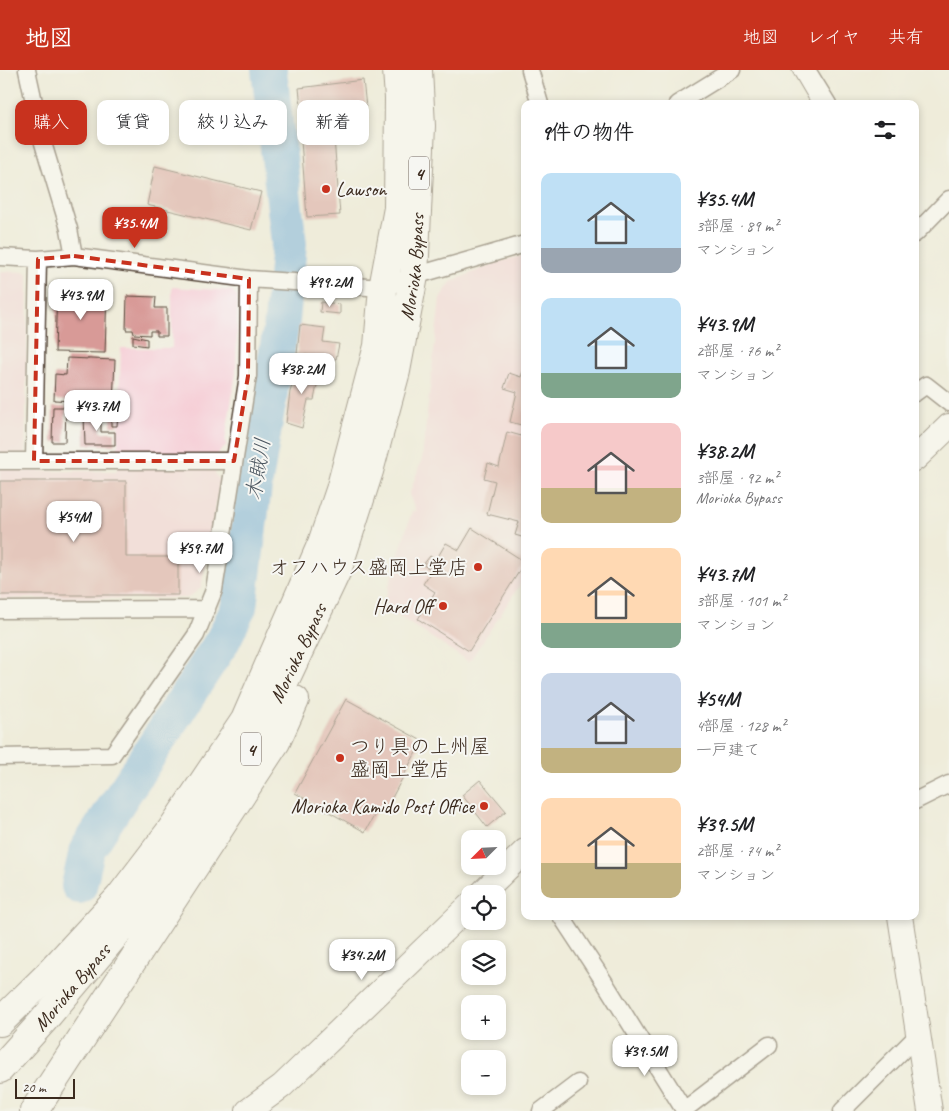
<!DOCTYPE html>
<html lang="ja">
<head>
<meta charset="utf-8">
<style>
  body { margin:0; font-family:Caveat,"Klee One",sans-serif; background:#f2f2f2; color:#202124; height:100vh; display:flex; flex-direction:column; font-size:19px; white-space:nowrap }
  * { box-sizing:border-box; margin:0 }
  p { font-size:16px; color:#757577 }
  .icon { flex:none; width:28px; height:28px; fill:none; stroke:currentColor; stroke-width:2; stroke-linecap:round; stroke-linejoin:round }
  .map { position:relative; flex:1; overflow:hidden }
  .side { position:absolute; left:521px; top:30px; width:398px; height:820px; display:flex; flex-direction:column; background:#fff; border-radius:10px; box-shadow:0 2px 8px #0003 }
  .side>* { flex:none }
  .hud { position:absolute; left:15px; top:30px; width:431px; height:45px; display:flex; gap:10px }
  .needle { width:32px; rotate:246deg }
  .buttons { position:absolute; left:461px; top:760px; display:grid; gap:10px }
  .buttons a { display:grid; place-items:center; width:45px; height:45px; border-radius:10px; background:#fff; box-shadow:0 2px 8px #0003; font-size:25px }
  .scale { position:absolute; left:15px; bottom:12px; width:60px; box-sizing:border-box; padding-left:5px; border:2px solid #3b2a1e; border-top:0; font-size:14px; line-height:18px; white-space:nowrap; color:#3b2a1e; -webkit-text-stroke:4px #f6f6f2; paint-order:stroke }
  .price { position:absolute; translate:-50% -42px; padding:0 11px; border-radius:10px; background:#fff; color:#222; font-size:16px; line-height:32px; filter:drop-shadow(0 1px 2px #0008) }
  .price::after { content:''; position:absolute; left:50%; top:30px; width:15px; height:11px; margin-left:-8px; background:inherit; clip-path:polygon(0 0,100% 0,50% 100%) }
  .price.current { background:#c8321e; color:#fff }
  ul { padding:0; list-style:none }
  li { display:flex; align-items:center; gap:15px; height:125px; padding:0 20px }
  li span { display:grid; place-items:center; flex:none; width:140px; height:100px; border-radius:10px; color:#555 }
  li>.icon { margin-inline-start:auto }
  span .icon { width:60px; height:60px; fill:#fffc; stroke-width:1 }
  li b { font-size:21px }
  h2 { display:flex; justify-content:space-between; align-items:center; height:60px; padding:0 20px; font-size:21px }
  .tag { padding:0 18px; border-radius:10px; background:#fff; box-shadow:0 2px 8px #0003; font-size:18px; line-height:45px }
  .tag.current { background:#c8321e; color:#fff }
  header { display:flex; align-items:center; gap:30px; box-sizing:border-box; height:70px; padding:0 25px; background:#c8321e; color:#fff }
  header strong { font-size:24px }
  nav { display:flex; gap:28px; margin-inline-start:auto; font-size:18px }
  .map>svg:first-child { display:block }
</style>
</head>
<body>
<header>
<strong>地図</strong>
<nav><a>地図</a><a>レイヤ</a><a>共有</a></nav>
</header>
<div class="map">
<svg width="949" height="1041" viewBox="0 0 949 1041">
  <rect width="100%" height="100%" fill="#f6f6f2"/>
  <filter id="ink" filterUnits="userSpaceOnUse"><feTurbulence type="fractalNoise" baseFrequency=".02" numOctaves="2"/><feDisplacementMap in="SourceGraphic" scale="10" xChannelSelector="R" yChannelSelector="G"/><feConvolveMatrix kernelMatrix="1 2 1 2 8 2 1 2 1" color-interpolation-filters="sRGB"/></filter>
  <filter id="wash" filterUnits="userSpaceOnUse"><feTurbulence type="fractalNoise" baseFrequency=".0096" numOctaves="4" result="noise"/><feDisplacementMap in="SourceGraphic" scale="20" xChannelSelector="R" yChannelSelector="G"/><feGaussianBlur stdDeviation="1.12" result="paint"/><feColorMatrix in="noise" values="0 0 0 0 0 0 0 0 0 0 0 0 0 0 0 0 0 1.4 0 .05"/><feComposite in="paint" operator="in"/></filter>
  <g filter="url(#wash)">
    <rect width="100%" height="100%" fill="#efecda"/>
    <path fill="#f6cfd7" d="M525,185v322l-56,85 -86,-56 29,-95h4l-7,-16 13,-36 18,-161 11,-16 46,-20z
      M0,201l25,1 3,2 -3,197h92l4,-123h51v-61l60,4 5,6 -1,76 -11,68 1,5 -7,6 -4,22 5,7 -19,107 -13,10 -188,1z"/>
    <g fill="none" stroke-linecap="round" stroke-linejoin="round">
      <path stroke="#6babde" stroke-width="36" d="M79,816l8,-36 136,-210 16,-33 15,-120 28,-166 7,-77 -20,-174"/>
    </g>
    <g id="blocks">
      <path fill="#d89a97" d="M363,10l3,27 -9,3v9l-54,6 -4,-37z
        M334,68l6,77 -33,2 -6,-76z
        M155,96l106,26 -10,38 -104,-25z
        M57,218l50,2 -2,63 -50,-1z
        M127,226l29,1 -1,11h12v28h-10v-5h-7v4l-16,-1 -1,-4h-7z
        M321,232l19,2v10l-20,-2z
        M300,255l25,3 -2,14 16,2 -3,15 -39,-5z
        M133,266l14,3v7l-14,-2z
        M67,288l48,2 -2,43 -59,-3 1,-26 11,1z
        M525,295v61l-15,-4 7,-30 -13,-4 5,-15 12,4z
        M298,296l22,4 -6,30h-6l-6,28 -16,-5 4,-31z
        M53,337h13l-1,35h-13z
        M111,341h7l-1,15h-6z
        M84,344h17v18h14v13h-30z
        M507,362l18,5v101l-10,-3 4,-13 -32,-8 8,-33 -11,-3 4,-15 11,4z
        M0,411h126v76h52v38h-178z
        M472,458l53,34 -56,89 -51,-32 17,-27 -12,-8 9,-14 -9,-5 7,-9 6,4 10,-17 13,7z
        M346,629l76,42 -37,70 -6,-4 -14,25 -70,-39z
        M480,710l26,31 -19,16 -25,-32z"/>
    </g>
  </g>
  <g filter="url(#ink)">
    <use href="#blocks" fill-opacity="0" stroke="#56473a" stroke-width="1"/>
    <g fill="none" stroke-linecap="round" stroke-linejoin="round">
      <g stroke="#56473a" stroke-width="11">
        <path id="lane" d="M797,0l20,34"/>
      </g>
      <g stroke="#56473a" stroke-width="19">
        <path id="street" d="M27,0l16,73 26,86 5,27
          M530,0l10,34
          M807,0l21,34
          M677,34l55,-34
          M915,164l34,-35
          M0,187l38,2 36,-3 175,23 134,9 31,-12 111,-32
          M915,323l11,-8 23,18
          M0,391h234
          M34,391l4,-202
          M0,540l207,-1
          M0,687l112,-2 84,-120 18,-45 34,-214 1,-97
          M915,731l34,-17
          M561,846l44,67 79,127 85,-65
          M541,1041l37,-28
          M842,1041l75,-75"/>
      </g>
      <g stroke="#56473a" stroke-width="26">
        <path id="secondary" d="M915,389l34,-33
          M481,824l44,-43
          M900,846l30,195
          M248,1041l34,-25 188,-181"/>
      </g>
      <g stroke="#56473a" stroke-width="30">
        <g id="highway">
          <path d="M0,952l47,-46 72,-78 52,-68 74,-110 77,-177 18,-53 38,-144 5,-58 15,-80 1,-110 -2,-28"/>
          <path id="s1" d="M0,999l43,-48 101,-120 103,-144 40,-81 51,-108 31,-97 27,-100 18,-95 7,-150 -3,-56"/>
          <path d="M34,1041l242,-369 19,-42"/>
        </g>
      </g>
      <use href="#lane" stroke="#fff" stroke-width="9"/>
      <use href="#street" stroke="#fff" stroke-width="16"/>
      <use href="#secondary" stroke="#fff" stroke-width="24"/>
      <use href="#highway" stroke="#fff" stroke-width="28"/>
    </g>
  </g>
  <path d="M0 0H949V1041H0ZM74,186l175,23 -1,97 -14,85h-200l4,-202z" fill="#efecda" fill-opacity=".55" fill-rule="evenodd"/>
  <path fill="none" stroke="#c8321e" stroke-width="4" stroke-dasharray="10 6" stroke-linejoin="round" d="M74,186l175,23 -1,97 -14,85h-200l4,-202z"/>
  <g fill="#c8321e" stroke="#f6f6f2" stroke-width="2">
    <circle cx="326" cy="119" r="5"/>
    <circle cx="478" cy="497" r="5"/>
    <circle cx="443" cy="536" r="5"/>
    <circle cx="340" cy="688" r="5"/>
    <circle cx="484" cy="736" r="5"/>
  </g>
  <g text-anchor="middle" stroke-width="4" stroke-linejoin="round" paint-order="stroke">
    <g fill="#f6f6f2" stroke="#73675e" stroke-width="1">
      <rect x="409" y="86.5" width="20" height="33" rx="4"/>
      <rect x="241" y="662.5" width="20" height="33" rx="4"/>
    </g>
    <g font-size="19" font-weight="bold" fill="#3b2a1e">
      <text x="419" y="110">4</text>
      <text x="251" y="686">4</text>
    </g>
    <g font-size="20" fill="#3b2a1e" stroke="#f6f6f2" text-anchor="end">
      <text x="336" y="126" text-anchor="start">Lawson</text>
      <text x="468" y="504">オフハウス盛岡上堂店</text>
      <text x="433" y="543">Hard Off</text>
      <text x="350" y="683" text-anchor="start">つり具の上州屋<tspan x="350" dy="23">盛岡上堂店</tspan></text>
      <text x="474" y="743">Morioka Kamido Post Office</text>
    </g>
    <g font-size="20" fill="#3b2a1e" stroke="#f6f6f2">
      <text dy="7" stroke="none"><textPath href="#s1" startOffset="919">Morioka Bypass</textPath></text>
      <text dy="7" stroke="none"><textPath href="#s1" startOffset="514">Morioka Bypass</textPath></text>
      <text dy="7" stroke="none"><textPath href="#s1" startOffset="109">Morioka Bypass</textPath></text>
    </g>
    <g font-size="21" font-style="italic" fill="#4c5761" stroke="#f6f6f2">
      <text transform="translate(258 399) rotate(-81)" y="7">木賊川</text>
    </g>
  </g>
</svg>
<div class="buttons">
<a><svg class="needle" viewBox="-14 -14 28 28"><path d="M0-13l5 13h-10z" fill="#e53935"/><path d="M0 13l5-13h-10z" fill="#757577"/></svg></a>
<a><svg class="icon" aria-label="locate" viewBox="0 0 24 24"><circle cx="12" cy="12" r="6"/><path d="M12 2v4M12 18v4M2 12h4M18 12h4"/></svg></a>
<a><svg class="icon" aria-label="layers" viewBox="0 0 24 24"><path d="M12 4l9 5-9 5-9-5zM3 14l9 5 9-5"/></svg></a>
<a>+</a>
<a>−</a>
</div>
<div class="scale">20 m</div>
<b class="price current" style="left:135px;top:179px">¥35.4M</b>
<b class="price" style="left:330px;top:238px">¥99.2M</b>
<b class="price" style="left:81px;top:251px">¥43.9M</b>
<b class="price" style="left:302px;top:325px">¥38.2M</b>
<b class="price" style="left:97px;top:362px">¥43.7M</b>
<b class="price" style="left:74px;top:473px">¥54M</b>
<b class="price" style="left:200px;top:504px">¥59.7M</b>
<b class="price" style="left:362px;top:911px">¥34.2M</b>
<b class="price" style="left:645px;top:1007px">¥39.5M</b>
<div class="hud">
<a class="tag current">購入</a>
<a class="tag">賃貸</a>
<a class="tag">絞り込み</a>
<a class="tag">新着</a>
</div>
<section class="side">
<h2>9件の物件<svg class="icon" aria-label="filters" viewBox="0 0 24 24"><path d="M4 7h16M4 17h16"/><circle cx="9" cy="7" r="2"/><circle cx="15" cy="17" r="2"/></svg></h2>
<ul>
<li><span style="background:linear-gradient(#bfe0f5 75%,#9aa5b1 0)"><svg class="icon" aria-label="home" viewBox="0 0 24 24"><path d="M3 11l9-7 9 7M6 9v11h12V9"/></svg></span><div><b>¥35.4M</b><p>3部屋 · 89 m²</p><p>マンション</p></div></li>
<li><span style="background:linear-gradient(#bfe0f5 75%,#7fa58c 0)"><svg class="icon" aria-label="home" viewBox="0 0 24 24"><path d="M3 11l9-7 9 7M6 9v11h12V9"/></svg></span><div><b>¥43.9M</b><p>2部屋 · 76 m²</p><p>マンション</p></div></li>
<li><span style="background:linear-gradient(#f6c9c9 65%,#c2b280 0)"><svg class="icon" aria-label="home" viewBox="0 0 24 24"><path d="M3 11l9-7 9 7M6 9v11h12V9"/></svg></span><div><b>¥38.2M</b><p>3部屋 · 92 m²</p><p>Morioka Bypass</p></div></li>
<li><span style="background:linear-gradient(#ffd9b3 75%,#7fa58c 0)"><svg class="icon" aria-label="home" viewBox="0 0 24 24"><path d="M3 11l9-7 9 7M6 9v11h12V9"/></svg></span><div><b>¥43.7M</b><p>3部屋 · 101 m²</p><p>マンション</p></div></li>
<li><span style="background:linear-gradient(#c9d6e8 75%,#c2b280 0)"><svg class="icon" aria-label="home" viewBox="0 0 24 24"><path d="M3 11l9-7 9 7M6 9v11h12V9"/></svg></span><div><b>¥54M</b><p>4部屋 · 128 m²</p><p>一戸建て</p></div></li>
<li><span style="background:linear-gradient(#ffd9b3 65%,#c2b280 0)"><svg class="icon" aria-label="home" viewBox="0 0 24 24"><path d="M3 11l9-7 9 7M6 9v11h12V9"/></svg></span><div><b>¥39.5M</b><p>2部屋 · 74 m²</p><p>マンション</p></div></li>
</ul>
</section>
</div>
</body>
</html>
